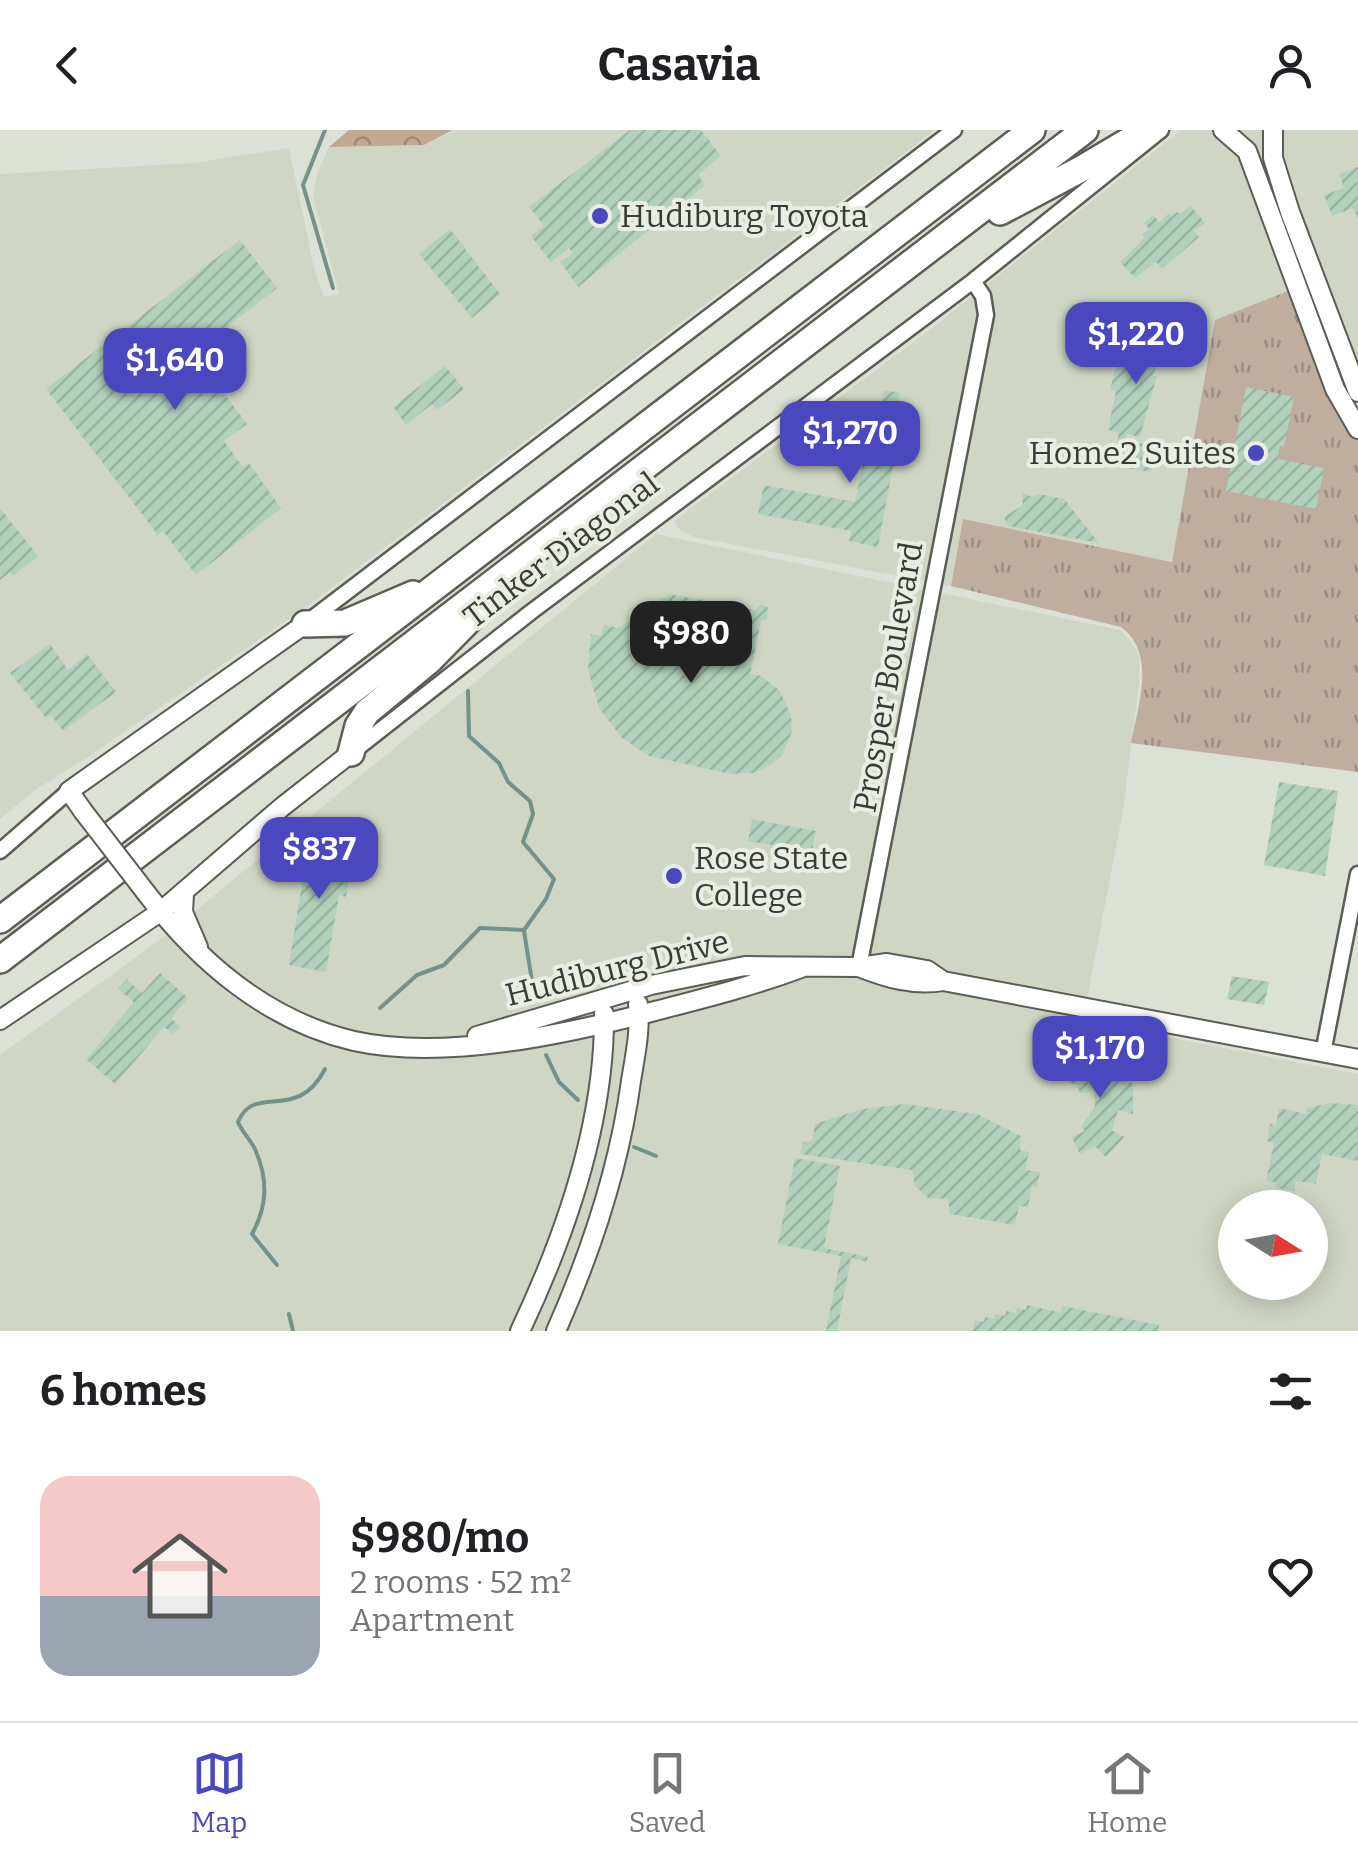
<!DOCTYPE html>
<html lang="en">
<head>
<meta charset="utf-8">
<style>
  body { margin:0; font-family:Bitter,serif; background:#f2f2f2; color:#202124; height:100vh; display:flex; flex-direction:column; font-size:38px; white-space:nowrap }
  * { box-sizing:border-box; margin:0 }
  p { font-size:32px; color:#757577 }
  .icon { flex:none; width:55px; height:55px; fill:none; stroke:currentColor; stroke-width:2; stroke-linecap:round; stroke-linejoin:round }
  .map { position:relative; height:1201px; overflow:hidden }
  .sheet { display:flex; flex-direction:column; background:#fff; flex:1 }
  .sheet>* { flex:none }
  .needle { width:65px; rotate:101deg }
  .tools { position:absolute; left:1218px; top:1060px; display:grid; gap:20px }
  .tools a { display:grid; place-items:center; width:110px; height:110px; border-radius:50%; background:#fff; box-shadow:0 5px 25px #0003; font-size:50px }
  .price { position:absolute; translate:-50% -85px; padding:0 22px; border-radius:20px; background:#4948be; color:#fff; font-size:32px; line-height:65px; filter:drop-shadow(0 2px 5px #0008) }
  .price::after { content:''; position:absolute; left:50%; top:60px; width:30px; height:22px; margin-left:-15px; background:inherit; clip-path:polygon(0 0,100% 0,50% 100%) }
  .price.current { background:#222; color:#fff }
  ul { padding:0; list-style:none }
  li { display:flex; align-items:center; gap:30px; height:250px; padding:0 40px }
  li span { display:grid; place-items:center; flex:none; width:280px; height:200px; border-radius:30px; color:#555 }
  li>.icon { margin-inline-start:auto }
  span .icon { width:120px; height:120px; fill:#fffc; stroke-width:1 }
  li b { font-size:42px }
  h2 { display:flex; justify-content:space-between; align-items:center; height:120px; padding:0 40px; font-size:42px }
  header { display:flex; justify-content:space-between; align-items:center; height:130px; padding:0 40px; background:#fff; font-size:45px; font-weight:700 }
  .tabs { display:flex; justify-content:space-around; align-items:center; height:140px; border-top:2px solid #e0e0e0; background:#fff; font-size:28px; color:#757577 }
  .tabs a { display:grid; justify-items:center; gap:5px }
  .tabs .current { color:#4948be }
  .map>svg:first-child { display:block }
</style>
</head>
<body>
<header><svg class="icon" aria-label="back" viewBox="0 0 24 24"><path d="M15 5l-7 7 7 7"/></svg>Casavia<svg class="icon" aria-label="person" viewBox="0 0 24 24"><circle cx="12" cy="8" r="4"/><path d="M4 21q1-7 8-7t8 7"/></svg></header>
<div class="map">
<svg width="1358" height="1201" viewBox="0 0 1358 1201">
  <defs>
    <pattern id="forest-crowns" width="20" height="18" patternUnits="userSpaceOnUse" patternTransform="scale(2.5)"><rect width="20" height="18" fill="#c1a890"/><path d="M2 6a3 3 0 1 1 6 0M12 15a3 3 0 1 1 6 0" fill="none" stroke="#9e8a76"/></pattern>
    <pattern id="park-tufts" width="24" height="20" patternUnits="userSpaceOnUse" patternTransform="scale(2.5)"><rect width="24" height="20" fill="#bfae9e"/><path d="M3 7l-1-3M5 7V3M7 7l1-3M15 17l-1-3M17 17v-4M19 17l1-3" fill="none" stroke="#9c8f82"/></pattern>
    <pattern id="building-hatch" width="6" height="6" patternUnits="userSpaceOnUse" patternTransform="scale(2.5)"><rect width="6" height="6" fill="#b2d1bc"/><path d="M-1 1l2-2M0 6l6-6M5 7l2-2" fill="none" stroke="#9ab4a2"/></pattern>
  </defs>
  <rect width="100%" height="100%" fill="#dce1d5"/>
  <path fill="#cfd7c4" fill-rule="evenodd" d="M457,0h478l-622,472 -225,155 -53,33 -35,29v-645l193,-11 96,-15 25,120 10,29 15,-3 -26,-97 5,-26 11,-24 95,-2z
    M1181,0h177v244l-35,-97 -107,43 -43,242 -210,-43 -12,67 -258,-49 -15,-9 -4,-7 253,-189z
    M656,404l464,96 10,10 9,16v28l-16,127 -35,183 -14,25 284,55v257h-1358v-276l157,-113zM1235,1078h75v74h-75z"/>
  <path fill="url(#forest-crowns)" d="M349,0h104l-29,15 -95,2z"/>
  <path fill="url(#park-tufts)" d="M1293,159l65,145v338l-227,-29c7,-38 26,-89 -10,-116l-170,-41 12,-67 209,43 43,-242z"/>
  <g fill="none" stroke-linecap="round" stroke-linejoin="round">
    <path stroke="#74918c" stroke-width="4" d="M325,0l-22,55 30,103
      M524,801l11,69
      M380,878l37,-33 27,-10 36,-37 44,2 22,-31 8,-20 -31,-37 10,-28 -3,-13 -22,-19 -9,-19 -30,-27 -1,-45
      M546,925l13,27 19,18
      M634,1017l22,9
      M277,1135l-25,-31c16,-29 16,-55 3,-85 -5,-10 -13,-17 -17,-27 16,-40 59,2 87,-53
      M289,1184l4,17"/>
  </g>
  <path fill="url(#building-hatch)" d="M630,0h71l20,26 -23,19 7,10 -127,102 -18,-25 13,-9 -4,-5 -18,14 -20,-26 13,-10 -15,-19z
    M1358,37v52l-5,-11 -21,8 -8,-21 20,-7 -5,-14z
    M1191,76l14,17 -11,8 5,6 -37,32 -6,-7 -21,16 -15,-16 25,-25 -3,-3 7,-5 -5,-6 9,-8 6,7 10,-9 3,3 5,-4 3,2z
    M450,99l50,65 -28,24 -53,-64z
    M240,110l37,48 -83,65 53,71 -23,17 19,26 6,-4 32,45 -85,67 -33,-44 -5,4 -112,-146z
    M1131,176l33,7 -7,38 4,1 -8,24h4l-17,61 -13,-3 -2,7 36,6 -3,13 -5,-1 -2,13 -35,-6 4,-23 -3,-1 2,-9 -11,-3 8,-39 -6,-1z
    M445,236l19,23 -27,21 -5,-6 -26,21 -13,-18z
    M1246,257l48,10 -10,50 -4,-1 -3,13 47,9 -8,41 -90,-18z
    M884,260l16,3 -4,17 7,2 -25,135 -29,-6 2,-10 -93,-17 6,-29 91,17 19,-96 7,1z
    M1022,363l11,4 5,-3 26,5 35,44 -91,-17 -4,-9 19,-12z
    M0,378l38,48 -25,20 -3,-4 -10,8z
    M669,464l85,16 8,-6 6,4 -1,11 -6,2 -11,53 11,2 19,15 11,24 1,16 -10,25 -15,11 -14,6 -22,1 -82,-18 -27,-18 -23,-30 -11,-38 3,-36 10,2 3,-11 15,3z
    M50,514l18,26 19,-16 29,38 -53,39 -12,-16 -5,3 -36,-45z
    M1279,652l59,9 -13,85 -61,-11z
    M752,689l64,12 -4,21 -20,-3 -2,6 -19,-2 1,-8 -24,-4z
    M310,704l38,6 -6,37 7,1 -3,19 -7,-2 -13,77 -37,-7z
    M160,843l28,25 -17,20 9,9 -7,7 -9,-7 -49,57 -29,-25 48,-57 -16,-13 9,-10 15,14z
    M1232,846l37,6 -5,23 -37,-6z
    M1069,922l12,2 16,11 6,9 20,-12 10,24v28l-15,-4 -6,20 12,7 -18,20 -11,-11 -15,8 -8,-17 13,-6 -4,-4 14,-21v-13l-1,-3 -13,4 -5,-9 -15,-6 3,-19 4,1z
    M1331,973l27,2v56l-36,-7 -6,30 -20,-3 -2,10 -19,-3 1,-6 -10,-1 8,-38 -7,-2 3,-17 6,1 3,-17 27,6 1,-6z
    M905,974l72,10 44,22 -1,14 9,2 -4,18 15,2 -3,15 -5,-1 -4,21 -9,-1 -4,19 -65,-11 -2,-15 -20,-1 -13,-12 -3,-16 -112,-16 3,-12 9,-1 3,-17 47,-15z
    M795,1028l45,8 -16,82 44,9 -1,5 -16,-4 -14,73h-11l15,-75 -63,-12z
    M1027,1175l34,8 1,-7 97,19 -1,6h-185l2,-11 9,2 1,-5 9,2 1,-5 10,2 1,-5 10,2 1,-5 9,2z"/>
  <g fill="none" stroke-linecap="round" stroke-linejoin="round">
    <g stroke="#5a5e54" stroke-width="19">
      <path id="minor" d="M310,490l644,-490
        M355,620l176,-138 442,-331 188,-151
        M0,721l69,-60
        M859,837l127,-652 -3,-19 -10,-15
        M1323,923l35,-179"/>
    </g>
    <g stroke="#5a5e54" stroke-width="22">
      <path id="tertiary" d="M1223,0l24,21 88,238 23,40
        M1273,0v28l17,54 68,180
        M83,681l-14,-20 236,-167
        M147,764c52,68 121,127 207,147 90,20 213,-7 301,-30 50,-13 98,-25 146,-43
        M184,764l-1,18 15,35
        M859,837c28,11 54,19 84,14l415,78
        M0,890l160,-108 122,-105 69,-54
        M477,906l174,-51 94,-19 114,1 28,-4 40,7 16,11
        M520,1201c46,-97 85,-208 84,-317
        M556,1201c36,-81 63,-162 75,-250 4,-25 10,-52 7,-77"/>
    </g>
    <g stroke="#5a5e54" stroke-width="30">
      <path id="motorway" d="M1000,82l83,-44 64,-38
        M305,494l40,-1 68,-29
        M351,623l7,-27 9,-14 63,-52 52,-53
        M0,790l1032,-790
        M0,830l1085,-830"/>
    </g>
    <use href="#minor" stroke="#fff" stroke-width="14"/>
    <use href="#tertiary" stroke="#fff" stroke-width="18"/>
    <use href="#motorway" stroke="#fff" stroke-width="25"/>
    <g stroke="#5a5e54" stroke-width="22" stroke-linecap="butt">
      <path id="tertiary-bridge" d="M83,681l64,83"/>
    </g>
    <use href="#tertiary-bridge" stroke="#fff" stroke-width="18"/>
  </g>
  <g fill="#4948be" stroke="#e9eee2" stroke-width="4">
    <circle cx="600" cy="86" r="10"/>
    <circle cx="1256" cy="323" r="10"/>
    <circle cx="674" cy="746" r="10"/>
  </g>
  <g text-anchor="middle" stroke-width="8" stroke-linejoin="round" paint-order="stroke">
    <g font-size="32" fill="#3a3c37" stroke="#e9eee2" text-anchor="start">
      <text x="620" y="97">Hudiburg Toyota</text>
      <text x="1236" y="334" text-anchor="end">Home2 Suites</text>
      <text x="694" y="739">Rose State<tspan x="694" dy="37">College</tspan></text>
    </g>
    <g font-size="32" fill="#3a3c37" stroke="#e9eee2">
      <text transform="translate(561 420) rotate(-37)" y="11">Tinker Diagonal</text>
      <text transform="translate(888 547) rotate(-80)" y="11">Prosper Boulevard</text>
      <text transform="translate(617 838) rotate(-14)" y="11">Hudiburg Drive</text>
    </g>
  </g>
</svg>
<div class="tools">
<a><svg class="needle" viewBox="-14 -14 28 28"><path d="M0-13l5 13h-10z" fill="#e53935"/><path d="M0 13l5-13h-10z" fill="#757577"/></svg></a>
</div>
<b class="price" style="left:1136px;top:257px">$1,220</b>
<b class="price" style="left:175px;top:283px">$1,640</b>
<b class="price" style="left:850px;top:356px">$1,270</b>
<b class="price current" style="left:691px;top:556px">$980</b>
<b class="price" style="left:319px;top:772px">$837</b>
<b class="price" style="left:1100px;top:971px">$1,170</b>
</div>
<section class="sheet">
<h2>6 homes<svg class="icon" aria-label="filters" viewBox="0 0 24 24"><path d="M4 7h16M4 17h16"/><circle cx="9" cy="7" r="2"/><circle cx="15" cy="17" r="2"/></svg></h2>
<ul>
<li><span style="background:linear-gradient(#f6c9c9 60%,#9aa5b1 0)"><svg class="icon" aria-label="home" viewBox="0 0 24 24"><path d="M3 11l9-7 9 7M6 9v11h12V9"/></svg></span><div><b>$980/mo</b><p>2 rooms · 52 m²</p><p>Apartment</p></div><svg class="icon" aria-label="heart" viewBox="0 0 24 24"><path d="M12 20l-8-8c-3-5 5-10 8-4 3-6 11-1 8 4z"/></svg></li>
</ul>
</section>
<nav class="tabs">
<a class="current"><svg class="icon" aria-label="map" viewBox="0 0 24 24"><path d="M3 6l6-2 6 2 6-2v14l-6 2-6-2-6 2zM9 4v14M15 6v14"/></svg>Map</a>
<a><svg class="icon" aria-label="saved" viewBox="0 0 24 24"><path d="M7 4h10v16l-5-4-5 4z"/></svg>Saved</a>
<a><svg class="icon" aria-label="home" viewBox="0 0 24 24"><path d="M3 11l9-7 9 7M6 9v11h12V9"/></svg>Home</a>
</nav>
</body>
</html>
